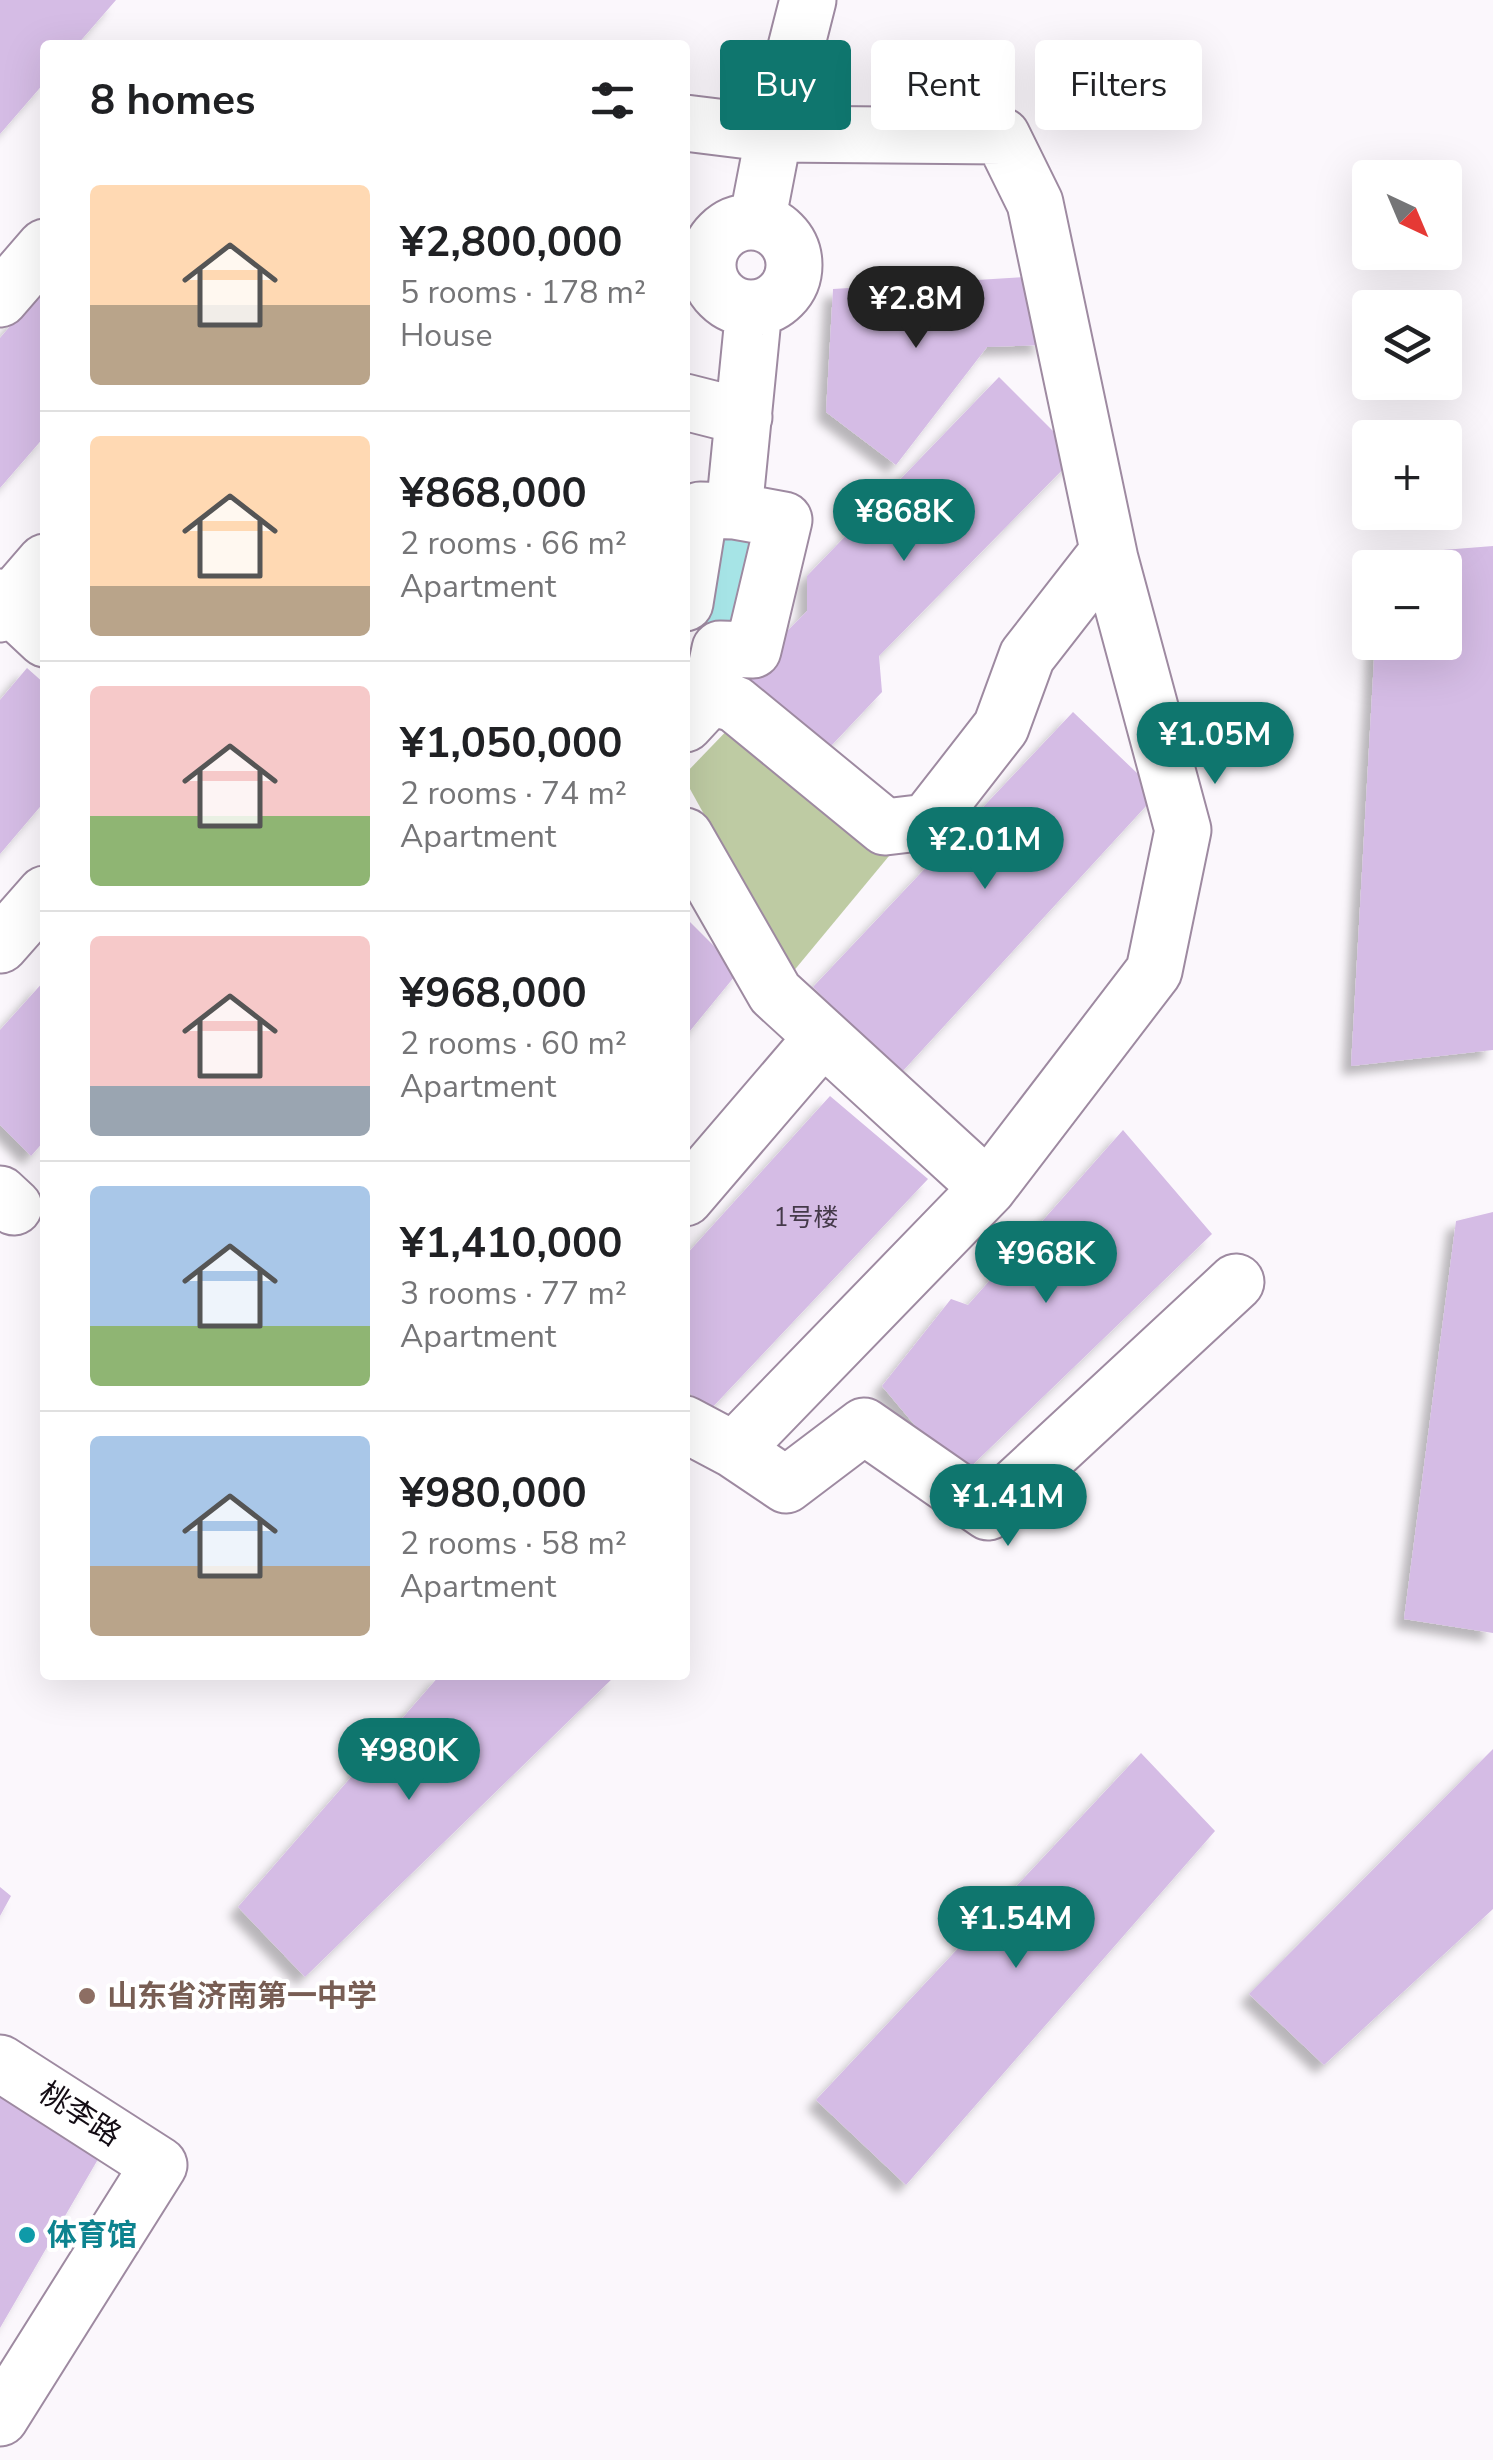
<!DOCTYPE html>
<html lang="en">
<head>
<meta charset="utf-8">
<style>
  body { margin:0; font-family:"Nunito Sans","Noto Sans SC",sans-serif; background:#f6f6f6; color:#202124; height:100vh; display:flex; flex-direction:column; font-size:38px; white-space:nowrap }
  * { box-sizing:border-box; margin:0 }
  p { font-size:32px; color:#757577 }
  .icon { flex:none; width:55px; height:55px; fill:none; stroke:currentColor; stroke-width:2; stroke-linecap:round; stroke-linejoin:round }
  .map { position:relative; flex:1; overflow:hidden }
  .sheet { position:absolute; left:40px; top:40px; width:650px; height:1640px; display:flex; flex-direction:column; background:#fff; border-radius:10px; box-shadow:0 10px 40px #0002 }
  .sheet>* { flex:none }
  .top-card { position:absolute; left:720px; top:40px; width:622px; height:90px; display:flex; gap:20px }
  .needle { width:65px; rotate:136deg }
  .controls { position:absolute; left:1352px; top:160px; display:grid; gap:20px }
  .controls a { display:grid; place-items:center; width:110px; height:110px; border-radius:10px; background:#fff; box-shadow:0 10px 40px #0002; font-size:50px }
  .price { position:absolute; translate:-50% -85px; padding:0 22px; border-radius:35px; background:#0f766e; color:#fff; font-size:32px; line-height:65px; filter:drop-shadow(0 2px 5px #0008) }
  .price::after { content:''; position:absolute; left:50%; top:60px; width:30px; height:22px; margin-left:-15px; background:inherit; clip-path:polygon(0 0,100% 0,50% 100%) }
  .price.on { background:#222; color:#fff }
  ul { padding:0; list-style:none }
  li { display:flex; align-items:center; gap:30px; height:250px; padding:0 50px }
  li+li { border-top:2px solid #e0e0e0 }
  li span { display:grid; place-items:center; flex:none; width:280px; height:200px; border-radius:10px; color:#555 }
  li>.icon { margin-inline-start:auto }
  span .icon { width:120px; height:120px; fill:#fffc; stroke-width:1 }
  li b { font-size:42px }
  h2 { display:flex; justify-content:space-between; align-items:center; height:120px; padding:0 50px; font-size:42px }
  .pill { padding:0 35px; border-radius:10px; background:#fff; box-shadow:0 10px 40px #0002; font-size:35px; line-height:90px }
  .pill.on { background:#0f766e; color:#fff }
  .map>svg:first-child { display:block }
</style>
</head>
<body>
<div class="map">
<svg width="1493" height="2460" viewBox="0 0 1493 2460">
  <defs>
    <filter id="shadow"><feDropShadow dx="-9" dy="9" stdDeviation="5" flood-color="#0004"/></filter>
  </defs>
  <rect width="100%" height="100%" fill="#fbf7fc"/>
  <path fill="#becba3" d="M736,721l153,135 -97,117 -107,-193v-6z"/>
  <path fill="#a6e4e6" d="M714,534l50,5 -23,94 -44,-8z"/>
  <path fill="#d5bce5" filter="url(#shadow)" d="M0,0h116l-39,45h-32v37l-45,52z
    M1025,277l20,68 -58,2 -91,118 -70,-53 7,-123z
    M45,285v151l-45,52v-150z
    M999,377l78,78 -198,201 3,36 -68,72 -71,-88 64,-65v-35z
    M1493,546v504l-142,16 24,-424h70v-74h-66l1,-13z
    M27,668l18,16v117l-45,53v-154z
    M1073,712l85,81 -257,280 -88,-86z
    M685,917l54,54 -54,66z
    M45,980v160l-14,16 -31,-31v-95z
    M830,1096l98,83 -220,233 -23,-24v-132z
    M1123,1130l89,104 -253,244 -77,-92 69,-87 17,6z
    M1493,1212v421l-89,-14 52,-398z
    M440,1675h176l-311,302 -67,-70z
    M1493,1749v160l-169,156 -75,-71z
    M1141,1753l74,78 -309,354 -90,-85z
    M0,1887l11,9 -11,20z
    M0,2076l108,66 -108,186z"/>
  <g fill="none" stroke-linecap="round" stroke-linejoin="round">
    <g stroke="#9e8aa1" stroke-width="59">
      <path id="minor" d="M685,123l89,11 228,2 33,67 75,356 73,271 -29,141 -166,217 -254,262 -49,-26
        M757,222l17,-88 34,-134
        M708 265a43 43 0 1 1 86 0a43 43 0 1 1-86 0Z
        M0,299l45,-52
        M685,402l59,15
        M0,597l45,42
        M685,603l15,-93 34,1 20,-203
        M0,614l45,-52
        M710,697l10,-48 33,1 31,-130 -50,-9
        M685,724l25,-27 25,7 150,123 42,-5 74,-95 26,-71 81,-104
        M685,836l90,157 213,195
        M0,945l45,-51
        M0,1194l14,13
        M685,1198l138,-161
        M734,1450l52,35 78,-59 124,86 248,-230
        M0,2063l159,102 -159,253"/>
    </g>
    <use href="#minor" stroke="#fff" stroke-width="55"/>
  </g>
  <circle fill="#8d6e63" stroke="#fff" stroke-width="4" cx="87" cy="1996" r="10"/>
  <circle fill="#0f9aa8" stroke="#fff" stroke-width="4" cx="27" cy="2235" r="10"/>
  <g text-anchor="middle" stroke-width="8" stroke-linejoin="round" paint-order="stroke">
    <g font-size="25" fill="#443949">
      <text x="806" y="1226">1号楼</text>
    </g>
    <g font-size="30" font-weight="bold" fill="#785e54" stroke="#fff" text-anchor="start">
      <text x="107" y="2006">山东省济南第一中学</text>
    </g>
    <g font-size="30" fill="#140d15" stroke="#fff">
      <text transform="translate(80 2114) rotate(33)" y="10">桃李路</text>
    </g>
    <g font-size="30" font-weight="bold" fill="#0d838f" stroke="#fff" text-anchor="start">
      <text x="47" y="2245">体育馆</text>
    </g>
  </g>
</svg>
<div class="controls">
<a><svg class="needle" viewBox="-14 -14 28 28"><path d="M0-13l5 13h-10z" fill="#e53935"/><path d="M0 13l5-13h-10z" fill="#757577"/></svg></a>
<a><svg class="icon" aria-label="layers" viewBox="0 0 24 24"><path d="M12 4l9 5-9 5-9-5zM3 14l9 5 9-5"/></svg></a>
<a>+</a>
<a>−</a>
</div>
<b class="price on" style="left:916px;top:351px">¥2.8M</b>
<b class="price" style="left:904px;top:564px">¥868K</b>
<b class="price" style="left:1215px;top:787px">¥1.05M</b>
<b class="price" style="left:985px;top:892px">¥2.01M</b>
<b class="price" style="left:1046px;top:1306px">¥968K</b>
<b class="price" style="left:1008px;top:1549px">¥1.41M</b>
<b class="price" style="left:409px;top:1803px">¥980K</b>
<b class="price" style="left:1016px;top:1971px">¥1.54M</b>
<div class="top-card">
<a class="pill on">Buy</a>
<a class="pill">Rent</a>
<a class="pill">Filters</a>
</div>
<section class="sheet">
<h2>8 homes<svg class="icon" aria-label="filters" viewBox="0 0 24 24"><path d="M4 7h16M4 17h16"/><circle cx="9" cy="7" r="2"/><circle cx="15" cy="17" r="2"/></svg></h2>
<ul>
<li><span style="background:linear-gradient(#ffd9b3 60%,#b9a48a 0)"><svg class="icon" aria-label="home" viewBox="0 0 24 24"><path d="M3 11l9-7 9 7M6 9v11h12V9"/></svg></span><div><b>¥2,800,000</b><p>5 rooms · 178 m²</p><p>House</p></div></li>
<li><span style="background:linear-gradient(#ffd9b3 75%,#b9a48a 0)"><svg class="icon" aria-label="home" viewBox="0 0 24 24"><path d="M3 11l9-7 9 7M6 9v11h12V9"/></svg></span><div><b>¥868,000</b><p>2 rooms · 66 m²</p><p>Apartment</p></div></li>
<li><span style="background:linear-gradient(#f6c9c9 65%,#8fb573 0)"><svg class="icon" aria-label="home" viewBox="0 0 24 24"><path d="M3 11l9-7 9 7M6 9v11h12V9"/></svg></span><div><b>¥1,050,000</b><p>2 rooms · 74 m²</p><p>Apartment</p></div></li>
<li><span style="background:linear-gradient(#f6c9c9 75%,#9aa5b1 0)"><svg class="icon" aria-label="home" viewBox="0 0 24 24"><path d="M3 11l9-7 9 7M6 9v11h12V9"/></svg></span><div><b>¥968,000</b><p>2 rooms · 60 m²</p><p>Apartment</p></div></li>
<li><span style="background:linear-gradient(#a9c7e8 70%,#8fb573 0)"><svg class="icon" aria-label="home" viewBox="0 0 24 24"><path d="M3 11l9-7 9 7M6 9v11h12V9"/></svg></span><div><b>¥1,410,000</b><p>3 rooms · 77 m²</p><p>Apartment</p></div></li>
<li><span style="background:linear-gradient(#a9c7e8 65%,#b9a48a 0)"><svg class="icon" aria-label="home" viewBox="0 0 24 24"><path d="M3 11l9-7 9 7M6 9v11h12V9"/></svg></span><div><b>¥980,000</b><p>2 rooms · 58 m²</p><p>Apartment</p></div></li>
</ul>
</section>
</div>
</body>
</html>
